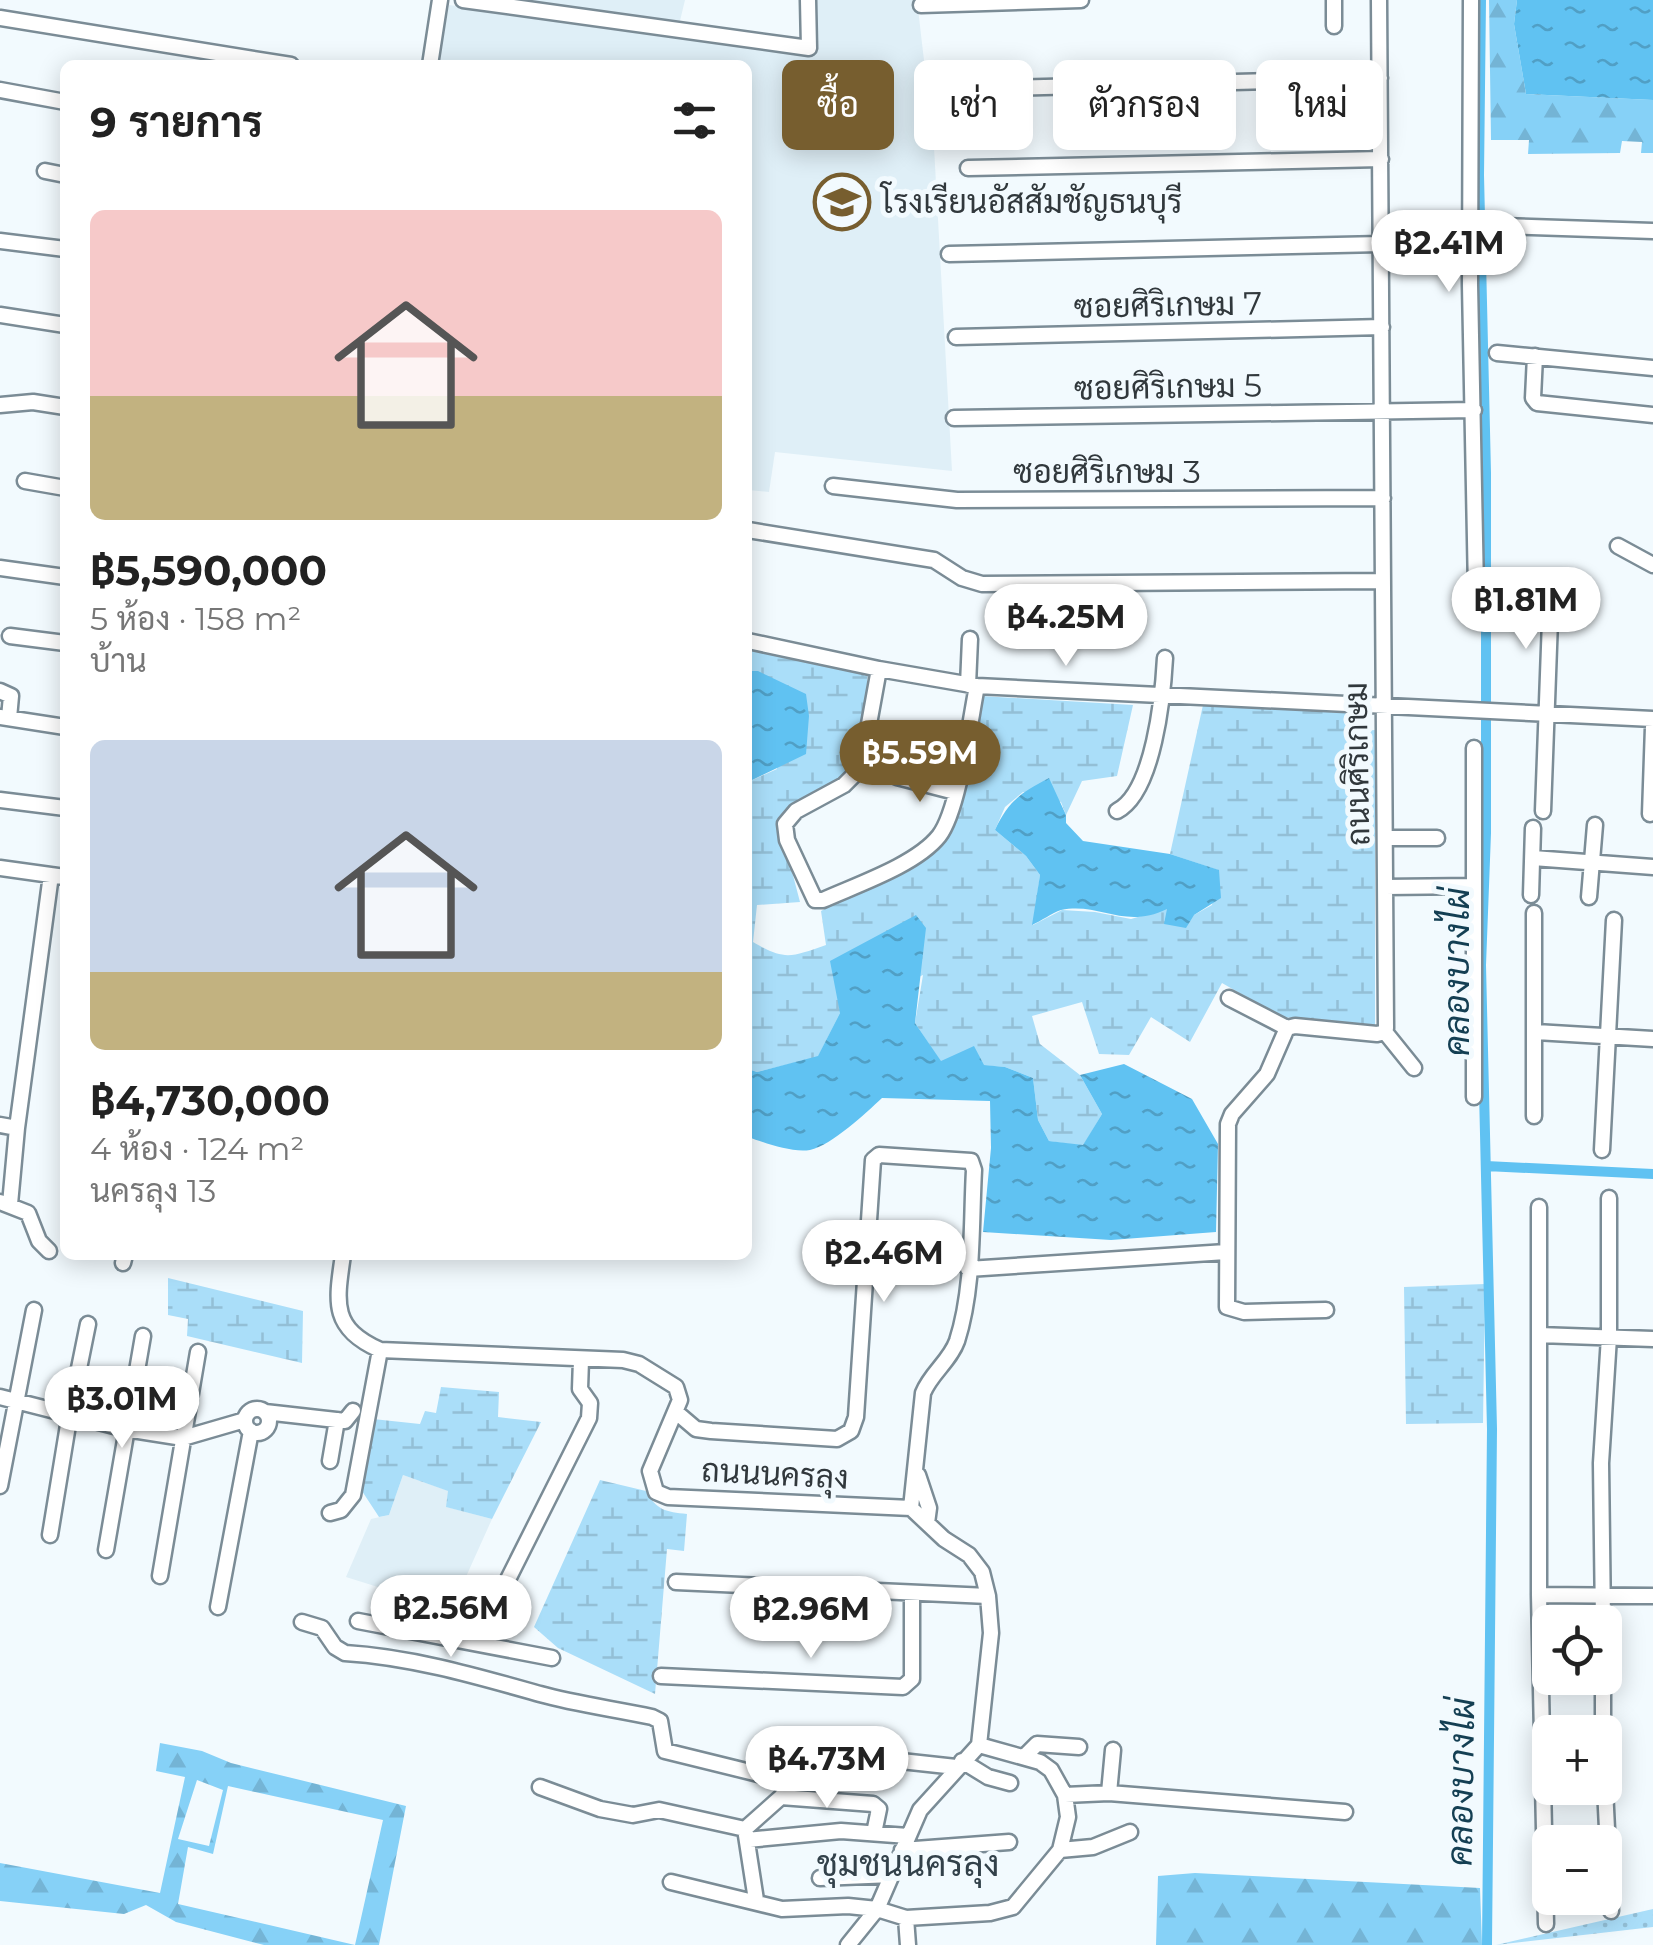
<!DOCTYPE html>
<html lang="th">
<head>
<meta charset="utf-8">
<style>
  body { margin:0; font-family:Montserrat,Sarabun,sans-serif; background:#f6f6f6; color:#222; height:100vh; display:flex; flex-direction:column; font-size:38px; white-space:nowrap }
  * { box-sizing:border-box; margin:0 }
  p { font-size:32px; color:#767676 }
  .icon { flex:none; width:55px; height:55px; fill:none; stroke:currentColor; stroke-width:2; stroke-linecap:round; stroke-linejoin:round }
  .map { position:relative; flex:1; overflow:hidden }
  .drawer { position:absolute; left:60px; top:60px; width:692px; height:1200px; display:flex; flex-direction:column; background:#fff; border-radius:15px; box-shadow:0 5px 25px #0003 }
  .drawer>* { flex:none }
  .banner { position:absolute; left:782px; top:60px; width:720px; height:90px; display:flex; gap:20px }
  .tools { position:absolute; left:1532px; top:1605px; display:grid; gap:20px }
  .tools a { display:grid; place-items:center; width:90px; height:90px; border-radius:15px; background:#fff; box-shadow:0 5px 25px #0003; font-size:50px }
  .price { position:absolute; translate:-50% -85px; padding:0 22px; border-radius:35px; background:#fff; color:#222; font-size:32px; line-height:65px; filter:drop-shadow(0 2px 5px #0008) }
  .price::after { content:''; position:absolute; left:50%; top:60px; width:30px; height:22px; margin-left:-15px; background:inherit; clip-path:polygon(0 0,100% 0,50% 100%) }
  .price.on { background:#775e2f; color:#fff }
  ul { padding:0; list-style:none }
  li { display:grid; align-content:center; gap:20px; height:530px; padding:0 30px }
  li span { display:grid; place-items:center; height:310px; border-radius:15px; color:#555 }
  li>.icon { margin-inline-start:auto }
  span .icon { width:180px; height:180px; fill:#fffc; stroke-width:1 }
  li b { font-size:42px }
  h2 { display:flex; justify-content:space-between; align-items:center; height:120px; padding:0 30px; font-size:42px }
  .pill { padding:0 35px; border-radius:15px; background:#fff; box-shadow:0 5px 25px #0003; font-size:35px; line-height:90px }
  .pill.on { background:#775e2f; color:#fff }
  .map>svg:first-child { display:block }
</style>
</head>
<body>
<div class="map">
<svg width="1653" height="1945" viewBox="0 0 1653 1945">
  <defs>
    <pattern id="grass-dots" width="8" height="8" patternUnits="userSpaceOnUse" patternTransform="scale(2.5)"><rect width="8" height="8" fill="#aadef9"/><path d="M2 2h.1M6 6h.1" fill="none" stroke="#93bfd6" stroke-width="1.8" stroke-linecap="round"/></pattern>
    <pattern id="forest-firs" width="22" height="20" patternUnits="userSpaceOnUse" patternTransform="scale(2.5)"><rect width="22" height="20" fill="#86d1f7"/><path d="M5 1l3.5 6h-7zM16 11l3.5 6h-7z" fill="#74b4d5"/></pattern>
    <pattern id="wetland-marsh" width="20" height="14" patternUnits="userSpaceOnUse" patternTransform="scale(2.5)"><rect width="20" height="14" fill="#aadef9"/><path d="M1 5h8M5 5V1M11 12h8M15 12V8" fill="none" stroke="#93bfd6"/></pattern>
    <pattern id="water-ripples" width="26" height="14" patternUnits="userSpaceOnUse" patternTransform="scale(2.5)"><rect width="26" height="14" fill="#60c2f2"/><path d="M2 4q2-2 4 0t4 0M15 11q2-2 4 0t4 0" fill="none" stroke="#509fc5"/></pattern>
  </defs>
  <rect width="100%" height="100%" fill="#f2fafe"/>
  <path fill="#dfeff7" d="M494,0h191l-6,25z
    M813,0h104l17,147 18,324 -177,-19 -6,40 -21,-2v-425h-310l11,-60 331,45 36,1z
    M403,1475l46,16 -2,16 45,12 -41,91 -105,-33 25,-58 18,-4z"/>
  <path fill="url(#grass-dots)" d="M1653,1909v18l-157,18z"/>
  <path fill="url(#forest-firs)" fill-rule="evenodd" d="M1489,0h28l-3,24 12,70 127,6v53h-12l1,-11 -20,-1 -2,12 -92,1 1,-14h-38z
    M160,1743l42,8 29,12 175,43 -27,139h-115l-88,-23 -30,-17 -22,9 -124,-13v-38l160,30 25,-116 -29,-6zM197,1780l26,10 -14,56 -31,-7zM228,1786l155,34 -28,125 -177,-41 10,-57 25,7z
    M1195,1873l285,15 2,57h-326l2,-69z"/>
  <path fill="url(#wetland-marsh)" d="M748,648l120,26c-3,25 -3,83 -20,100 -20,20 -57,21 -69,48l21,80 -43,3 -4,37c32,19 38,15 73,3l-5,-34 107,-57 18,-20 35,-138 152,9 -16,71 -35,5 -16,34 -5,-13 -38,-10 -18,15 -10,23 31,26 14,19 -7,50 29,-15 33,2 36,7 37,-11 26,7 18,-10 6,-35 -48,-16 33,-149 146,8 1,19 25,-2v295l-94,-8 -59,-34 -32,59 -39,-25 -22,38 -30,-1 -17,-52 -50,14 8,28 40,31 22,39 -19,32 -34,-5 -11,-21 -5,-42 -28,-11 -64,-5 -26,-39 8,-48 -83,38 -22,44 -61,15 -9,-3v-287l29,-13 -19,-98h-10z
    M168,1278l135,33 -1,52 -115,-27 1,-17 -20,-4z
    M1485,1284l-2,139 -77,1 -2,-137z
    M441,1387l58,5 -1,25 43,5 -49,97 -46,-12 2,-16 -45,-16 -14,40 -10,2 -19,-29 13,-69 47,5 5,-13 11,2z
    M600,1480l46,11c10,19 20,21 41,23l-3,37 -17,-2 -12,145 -97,-46 -24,-21z"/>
  <path fill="url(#water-ripples)" d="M1517,0h136v100l-127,-6 -12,-70z
    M748,671h10l48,23 3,22 -3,38 -58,28z
    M1049,778l17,37v8l17,18 87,13 49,16 2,28 -27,17 -8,13 -22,-4 3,-15c-43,21 -67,-7 -106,1 -9,3 -20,11 -29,15l8,-50 -14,-19 -31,-26c14,-30 26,-37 54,-52z
    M916,915l10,13 -11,95 26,38 33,-15 10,19 21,2 28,11 5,42 11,21 34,4 19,-31 -22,-39 44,-11 68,35 26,45 -2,88 -105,8 -128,-8 8,-84 -1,-47 -108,-3c-16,15 -50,47 -72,52 -18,3 -45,-7 -62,-13v-68l9,3 61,-16 22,-43 -10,-52z"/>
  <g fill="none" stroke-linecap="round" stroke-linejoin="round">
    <path stroke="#60c2f2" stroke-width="10" d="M1481,0l-2,175 7,298v360l-5,132 11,464 -5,516
      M1486,1166l167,8"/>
    <g stroke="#7b8c96" stroke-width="19">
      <path id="minor" d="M463,0l346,48 -1,-48
        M1471,0l-1,285 6,305
        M921,5l160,-5
        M0,18l291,47
        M1334,26v-26
        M430,65l10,-65
        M0,90l65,12
        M937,90l443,-12
        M968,168l413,-9
        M45,171l20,4
        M1470,225l183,6
        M0,241l65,8
        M949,254l432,-10
        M0,315l65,10
        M956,337l426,-10
        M1497,353l156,15
        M1535,356l-2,42 4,5 116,12
        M0,405l33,-3 32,5
        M954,418l520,-8
        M25,481l40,7
        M833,486l124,14 426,-2
        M748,530l186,30 28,18 20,6 401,-3
        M1618,546l35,19
        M0,568l65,9
        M10,636l55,7
        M748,641l131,28 98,17 676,33
        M879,669l-18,99 -17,17 -48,26 -11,13 2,16 28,60h8c33,-15 93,-35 116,-64 20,-26 31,-115 38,-150
        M968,685l2,-46
        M0,691l11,5 -2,22
        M0,717l65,10
        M897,777l58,15
        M0,800l65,8
        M1117,811c37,-19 46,-116 48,-153
        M1543,811l8,-218
        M1650,814l3,-87
        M1385,838h52
        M1533,858l120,9
        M0,868l65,9
        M1385,887l88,-1
        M1531,895l2,-67
        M1589,897l6,-72
        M1229,998l58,30
        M1385,1032l29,36
        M1536,1032l117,7
        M1474,1097v-349
        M1534,1116v-203
        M0,1125l17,3
        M1602,1150l12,-230
        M0,1202l28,11 11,28 10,10
        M10,1204l7,-76 34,-253
        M1539,1207v388l7,329
        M343,1255c-7,48 -12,73 37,95l243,10 16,4 37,23 4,13 -30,71 6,21 12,5 243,11 33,31 25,16 13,17 6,24 3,37 -12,112 -59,65 -43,99 -29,36
        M123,1263l2,-8
        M968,1269l258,-17
        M1326,1310l-82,2 -17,-5 1,-183 4,-10 35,-40 20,-46 8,-2 82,8 8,-2 1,-4 -7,-1028
        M1539,1335l114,4
        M0,1397l126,32 57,9 62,-18
        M245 1421a12 12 0 1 1 24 0a12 12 0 1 1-24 0Z
        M265,1412l80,9 8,-10
        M676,1412l20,17 15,2 126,8 14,-8 5,-14 17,-257 6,-5 92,6 3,9c-3,55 0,118 -17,171 -7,20 -26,32 -34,52l-12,115
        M330,1461l7,-41
        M918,1475l11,33 -2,15
        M0,1486l34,-176
        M330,1513l11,-3 12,-15 27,-145
        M50,1535l20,-122 18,-89
        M106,1550l37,-214
        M160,1576l38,-224
        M676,1582l312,14
        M1539,1595l114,1
        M218,1607l33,-176
        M358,1621l194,37
        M302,1622l20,6 13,19 10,6c66,4 131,23 195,41 36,10 75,15 112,23l8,4 5,30 126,31
        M1603,1622l-2,-159 8,-126v-139
        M387,1626l5,-35
        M476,1643l113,-225 1,-15 -10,-14 1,-29
        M661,1676l242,11 9,-8v-84
        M1603,1678v54
        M1024,1757l13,-13 42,3
        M962,1761l26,16 22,6
        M540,1787l60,22 33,6 26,-5 86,19
        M1605,1788l6,123
        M1109,1793l4,-43
        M1065,1795l44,-2 236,19
        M781,1797l92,7 6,5 -5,24
        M747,1840l94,-9 67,5
        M902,1850l107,-8
        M1060,1850l33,-3 37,-15
        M820,1878l72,-3
        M671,1882l111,27 66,-3 29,3 29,9 84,-5 23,-6 47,-57 8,-33 -3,-22 -14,-25 -11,-8 -61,-17
        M756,1900l-11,-71 36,-32 29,-38 18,-6 128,14
        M906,1918l2,27"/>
    </g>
    <use href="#minor" stroke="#fff" stroke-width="14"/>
  </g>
  <defs>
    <g id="school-ring" transform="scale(2.875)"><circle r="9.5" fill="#f2fafe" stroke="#775e2f" stroke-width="1.5"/><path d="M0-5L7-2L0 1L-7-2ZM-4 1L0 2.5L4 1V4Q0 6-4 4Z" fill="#775e2f"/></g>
  </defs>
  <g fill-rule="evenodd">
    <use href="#school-ring" x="842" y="202"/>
  </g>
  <g text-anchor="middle" stroke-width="10" stroke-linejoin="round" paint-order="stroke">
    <g font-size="32" fill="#31383c" stroke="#f2fafe" text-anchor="start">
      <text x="881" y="213">โรงเรียนอัสสัมชัญธนบุรี</text>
    </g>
    <g font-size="32" fill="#31383c" stroke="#f2fafe">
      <text transform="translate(1168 305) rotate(-1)" y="11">ซอยศิริเกษม 7</text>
      <text transform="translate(1168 387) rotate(-1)" y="11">ซอยศิริเกษม 5</text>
      <text x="1107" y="483">ซอยศิริเกษม 3</text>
      <text transform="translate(1357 764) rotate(-91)" y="11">ถนนศิริเกษม</text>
      <text transform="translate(775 1474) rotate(3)" y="11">ถนนนครลุง</text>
    </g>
    <g font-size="35" font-style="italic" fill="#143f53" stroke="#f2fafe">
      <text transform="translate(1457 972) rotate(-90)" y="12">คลองบางไผ่</text>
      <text transform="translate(1461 1782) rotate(-89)" y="12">คลองบางไผ่</text>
    </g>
    <g font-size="35" fill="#32414a" stroke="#f2fafe">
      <text x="908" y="1876">ชุมชนนครลุง</text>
    </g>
  </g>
</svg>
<div class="tools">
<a><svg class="icon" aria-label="locate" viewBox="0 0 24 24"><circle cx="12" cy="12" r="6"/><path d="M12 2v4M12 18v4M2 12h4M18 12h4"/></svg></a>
<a>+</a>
<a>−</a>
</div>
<b class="price" style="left:1449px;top:295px">฿2.41M</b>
<b class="price" style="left:1526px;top:652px">฿1.81M</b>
<b class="price" style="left:1066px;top:669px">฿4.25M</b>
<b class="price on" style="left:920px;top:805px">฿5.59M</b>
<b class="price" style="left:884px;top:1305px">฿2.46M</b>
<b class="price" style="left:122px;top:1451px">฿3.01M</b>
<b class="price" style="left:451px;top:1660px">฿2.56M</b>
<b class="price" style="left:811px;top:1661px">฿2.96M</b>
<b class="price" style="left:827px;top:1811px">฿4.73M</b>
<div class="banner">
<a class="pill on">ซื้อ</a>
<a class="pill">เช่า</a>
<a class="pill">ตัวกรอง</a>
<a class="pill">ใหม่</a>
</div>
<section class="drawer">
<h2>9 รายการ<svg class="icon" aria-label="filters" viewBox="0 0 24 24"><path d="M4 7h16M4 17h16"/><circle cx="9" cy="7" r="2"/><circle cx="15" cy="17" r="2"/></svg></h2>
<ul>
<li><span style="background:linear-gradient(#f6c9c9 60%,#c2b280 0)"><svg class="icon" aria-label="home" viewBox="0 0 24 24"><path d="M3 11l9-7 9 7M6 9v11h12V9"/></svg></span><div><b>฿5,590,000</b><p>5 ห้อง · 158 m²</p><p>บ้าน</p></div></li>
<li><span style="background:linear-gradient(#c9d6e8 75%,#c2b280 0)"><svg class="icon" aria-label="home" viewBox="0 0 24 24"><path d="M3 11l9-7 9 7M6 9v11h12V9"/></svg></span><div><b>฿4,730,000</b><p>4 ห้อง · 124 m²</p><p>นครลุง 13</p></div></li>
</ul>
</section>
</div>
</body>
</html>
